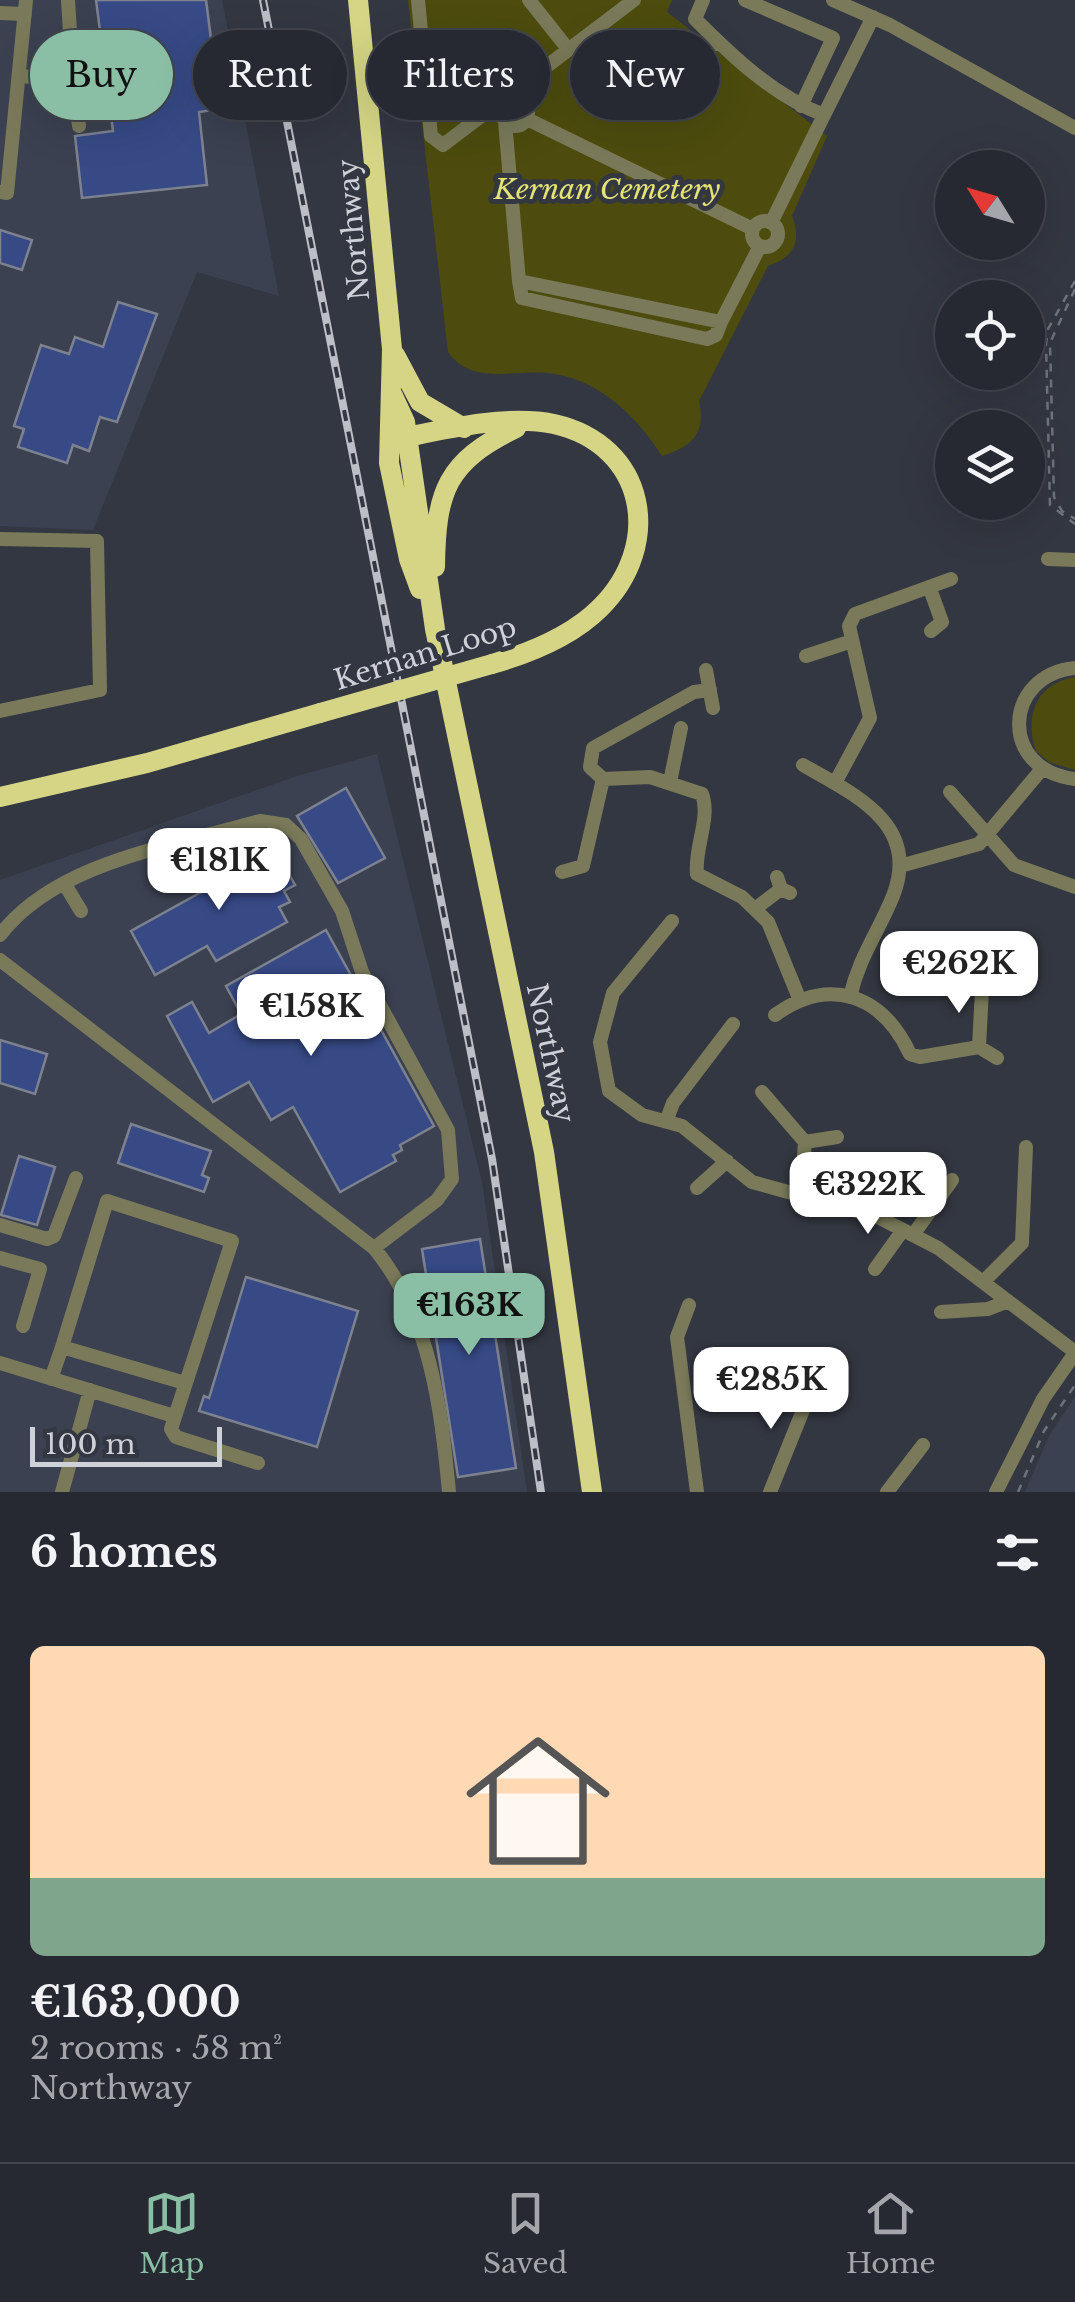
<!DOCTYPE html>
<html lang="en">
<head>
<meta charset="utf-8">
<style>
  body { margin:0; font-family:"Libre Baskerville",serif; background:#2e3139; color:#f1f3f6; height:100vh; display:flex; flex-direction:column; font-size:38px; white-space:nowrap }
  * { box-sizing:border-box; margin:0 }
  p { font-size:32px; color:#a4a6ab }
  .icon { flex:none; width:55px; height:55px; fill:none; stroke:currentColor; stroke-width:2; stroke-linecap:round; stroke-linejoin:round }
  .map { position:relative; height:1492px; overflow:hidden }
  .side { display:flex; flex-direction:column; background:#262931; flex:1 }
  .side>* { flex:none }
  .banner { position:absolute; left:30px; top:30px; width:1015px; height:90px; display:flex; gap:20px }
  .needle { width:65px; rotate:307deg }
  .controls { position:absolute; left:935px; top:150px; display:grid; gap:20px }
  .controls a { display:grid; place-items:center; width:110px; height:110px; border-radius:50%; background:#262931; box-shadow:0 10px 40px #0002,0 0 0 2px #42454d; font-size:50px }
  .scale { position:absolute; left:30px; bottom:25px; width:192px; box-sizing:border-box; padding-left:10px; border:5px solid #cfd1d8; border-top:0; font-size:28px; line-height:35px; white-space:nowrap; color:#cfd1d8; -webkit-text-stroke:8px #333741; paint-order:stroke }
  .price { position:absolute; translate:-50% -85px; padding:0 22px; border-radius:20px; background:#fff; color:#222; font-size:32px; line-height:65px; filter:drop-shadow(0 2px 5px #0008) }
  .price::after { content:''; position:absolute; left:50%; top:60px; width:30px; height:22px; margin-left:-15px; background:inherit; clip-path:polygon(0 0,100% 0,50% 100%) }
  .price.selected { background:#8abfa5; color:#111 }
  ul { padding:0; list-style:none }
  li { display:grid; align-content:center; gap:20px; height:530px; padding:0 30px }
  li span { display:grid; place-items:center; height:310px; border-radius:15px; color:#555 }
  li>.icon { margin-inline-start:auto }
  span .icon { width:180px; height:180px; fill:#fffc; stroke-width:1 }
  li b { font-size:42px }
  h2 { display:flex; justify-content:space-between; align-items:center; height:120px; padding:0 30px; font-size:42px }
  .pill { padding:0 35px; border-radius:45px; background:#262931; box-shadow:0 10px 40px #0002,0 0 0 2px #42454d; font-size:35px; line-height:90px }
  .pill.selected { background:#8abfa5; color:#111 }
  .tabs { display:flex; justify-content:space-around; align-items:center; height:140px; border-top:2px solid #42454d; background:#262931; font-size:28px; color:#a4a6ab }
  .tabs a { display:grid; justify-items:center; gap:5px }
  .tabs .selected { color:#8abfa5 }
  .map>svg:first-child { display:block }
</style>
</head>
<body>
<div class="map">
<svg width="1075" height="1492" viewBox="0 0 1075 1492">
  <rect width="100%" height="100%" fill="#333741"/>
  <path fill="#3b4151" d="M0,0h222l57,296 -82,-24 -104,258 -93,-4z
    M377,754l105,428 45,310h-527v-612l297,-104z
    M1075,1397v95h-50l24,-56z"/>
  <path fill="#4d4c0e" d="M408,0h264l-5,12 160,124 -35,80c10,26 2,41 -24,50l-69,135c7,32 -7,46 -37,55 -24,-38 -60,-74 -107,-82 -39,-7 -81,14 -107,-22z
    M1075,677v93l-26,-8 -13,-11c-12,-34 0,-68 39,-74z"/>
  <path fill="#374a86" stroke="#7d828e" stroke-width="2.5" d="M96,0h110l14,109 -21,3 8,73 -125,13 -7,-62 38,-5z
    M0,230l32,10 -10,30 -22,-7z
    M118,302l39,12 -40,108 -17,-5 -11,34 -16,-6 -6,18 -49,-16 6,-18 -10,-3 27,-81 28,9 6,-17 28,10z
    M346,788l39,70 -47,25 -41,-67z
    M234,852l9,16 28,-13 3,6 6,-3 15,27 -11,6 6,11 -11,5 8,15 -71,39 -9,-15 -52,29 -24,-44 72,-40 -10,-16z
    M326,930l108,196 -34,19 2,5 -9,5 3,6 -56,31 -47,-85 -22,13 -22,-38 -36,20 -46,-86 25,-14 17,31 32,-19 -15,-28z
    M0,1040l47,14 -12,40 -35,-11z
    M131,1124l80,27 -9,24 7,3 -5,14 -86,-29z
    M19,1156l36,11 -18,58 -36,-10z
    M480,1239l36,229 -58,9 -36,-228z
    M246,1277l112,34 -41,136 -118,-36 5,-15 5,2z"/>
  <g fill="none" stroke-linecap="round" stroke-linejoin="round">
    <path stroke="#6f737c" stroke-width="2.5" stroke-dasharray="8 8" stroke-linecap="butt" d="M1075,281l-27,48 -2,15 4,161 25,19
      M1075,289l-25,54 4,154 8,14 13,8
      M1018,1492l26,-61 31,-46"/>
    <path stroke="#7a7a5a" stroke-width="14" d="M68,0l5,80
      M418,0l13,136 12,9 191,-145
      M529,0l39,49
      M703,0l-8,19c38,38 79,77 129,96l49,-98
      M745,0l88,38 -32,68
      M833,0l57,25 185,103
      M0,13l25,1
      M19,76l54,4 6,46
      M638,82l27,2 52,-43
      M502 113a13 13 0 1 1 26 0a13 13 0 1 1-26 0Z
      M527,119l226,110
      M505,122l14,159 3,17 185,41 9,-4 5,-13 -202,-41
      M0,192l7,1 19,-193
      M752 234a13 13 0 1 1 26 0a13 13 0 1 1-26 0Z
      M771,223l53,-108
      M721,322l39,-76
      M0,539l97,2 3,149 -100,21
      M1048,559l27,1
      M930,589l12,33 -11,9
      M806,656l46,-15
      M1075,668c-72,7 -77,102 0,111
      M706,670l7,38
      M710,690l-16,2 -101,56 -3,19 13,12 47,-2 52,17c9,24 -8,54 -5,80l45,23 26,25 31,76
      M803,765c52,30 118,59 90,131 -15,37 -34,61 -43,101
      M670,782l11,-54
      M835,783l35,-65 -21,-92 6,-12 96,-35
      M950,792l64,73 61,22
      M900,866l79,-22 63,-75
      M562,872l21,-6 20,-87
      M777,877l4,12 9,4
      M64,883l17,28
      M756,908l25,-19
      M672,921l-59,72 -13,49 9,49 33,24 40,11 70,56 126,35 60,31 137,104
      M0,935c57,-74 174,-89 260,-114l26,4 15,14 41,72 20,61 86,158 4,49 -15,21 -63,48
      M0,960l374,288c56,68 67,158 75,244
      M971,981l11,8 14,-3
      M775,1015c54,-39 107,-21 135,39l10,3 59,-10 18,11
      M979,1047l3,-58
      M762,1092l43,50 -4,54
      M667,1119l6,-16 60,-79
      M805,1142l32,-5
      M697,1188l30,-27
      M0,1225l47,14 7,-3 22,-58
      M913,1235l39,-55
      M0,1258l40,11 -17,57
      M875,1269l28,-39
      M983,1282l39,-39 4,-96
      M689,1305l-12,32 20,155
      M941,1312l47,-3 20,-8
      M62,1347l45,-146 125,40 -61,188 5,8 82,26
      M0,1363l174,53
      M51,1379l11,-32 123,36
      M62,1492l28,-102
      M770,1492l42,-104
      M887,1492l36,-47
      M996,1492l47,-93 32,-46"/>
    <path stroke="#d5d585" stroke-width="20" d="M358,0l34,349 -3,114 20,96 11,30
      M395,355l25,47 44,26
      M393,396l12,26 30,207 109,523 48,340
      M393,440c49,-10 111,-26 161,-16 93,21 110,121 46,184 -29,29 -70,45 -108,56
      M435,567c1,-76 11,-105 81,-139
      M0,797l147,-34 173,-50"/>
    <g stroke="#bdbfc7" stroke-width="8">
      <path id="rail" d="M263,0l229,1159 49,333"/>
    </g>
    <use href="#rail" stroke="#333741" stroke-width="4" stroke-dasharray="11" stroke-linecap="butt"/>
    <path stroke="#d5d585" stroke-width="20" d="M320,713l172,-49"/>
  </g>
  <g text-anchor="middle" stroke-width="10" stroke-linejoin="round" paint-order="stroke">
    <g font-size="28" font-style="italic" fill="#e4e375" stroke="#333741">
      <text x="607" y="199">Kernan Cemetery</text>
    </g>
    <g font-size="28" fill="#cfd1d8" stroke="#333741">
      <text transform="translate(353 230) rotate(-95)" y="10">Northway</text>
      <text transform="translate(425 653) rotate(-17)" y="10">Kernan Loop</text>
      <text transform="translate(551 1053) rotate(78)" y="10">Northway</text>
    </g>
  </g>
</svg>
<div class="controls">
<a><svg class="needle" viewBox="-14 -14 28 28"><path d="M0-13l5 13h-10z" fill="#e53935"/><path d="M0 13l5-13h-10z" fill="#a4a6ab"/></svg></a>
<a><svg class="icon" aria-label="locate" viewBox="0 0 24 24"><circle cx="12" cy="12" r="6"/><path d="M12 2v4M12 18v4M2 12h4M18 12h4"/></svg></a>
<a><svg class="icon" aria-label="layers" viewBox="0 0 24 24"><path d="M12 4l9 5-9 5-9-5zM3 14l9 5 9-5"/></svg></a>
</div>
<div class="scale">100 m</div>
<b class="price" style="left:219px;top:913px">€181K</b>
<b class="price" style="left:959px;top:1016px">€262K</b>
<b class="price" style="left:311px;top:1059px">€158K</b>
<b class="price" style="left:868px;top:1237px">€322K</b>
<b class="price selected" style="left:469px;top:1358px">€163K</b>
<b class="price" style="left:771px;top:1432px">€285K</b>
<div class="banner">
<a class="pill selected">Buy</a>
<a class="pill">Rent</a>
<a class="pill">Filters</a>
<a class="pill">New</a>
</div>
</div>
<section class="side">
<h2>6 homes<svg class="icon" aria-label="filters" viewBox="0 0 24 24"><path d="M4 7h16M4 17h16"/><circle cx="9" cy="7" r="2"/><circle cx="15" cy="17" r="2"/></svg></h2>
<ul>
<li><span style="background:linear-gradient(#ffd9b3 75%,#7fa58c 0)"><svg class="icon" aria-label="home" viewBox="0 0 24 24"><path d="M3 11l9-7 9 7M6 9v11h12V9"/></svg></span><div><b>€163,000</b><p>2 rooms · 58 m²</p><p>Northway</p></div></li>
</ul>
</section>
<nav class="tabs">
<a class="selected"><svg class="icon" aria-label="map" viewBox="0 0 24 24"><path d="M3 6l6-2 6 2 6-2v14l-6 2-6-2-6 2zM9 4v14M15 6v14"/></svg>Map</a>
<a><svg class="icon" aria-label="saved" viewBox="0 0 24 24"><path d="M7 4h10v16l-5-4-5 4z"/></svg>Saved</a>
<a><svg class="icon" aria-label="home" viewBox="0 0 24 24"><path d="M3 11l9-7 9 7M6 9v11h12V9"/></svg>Home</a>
</nav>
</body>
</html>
